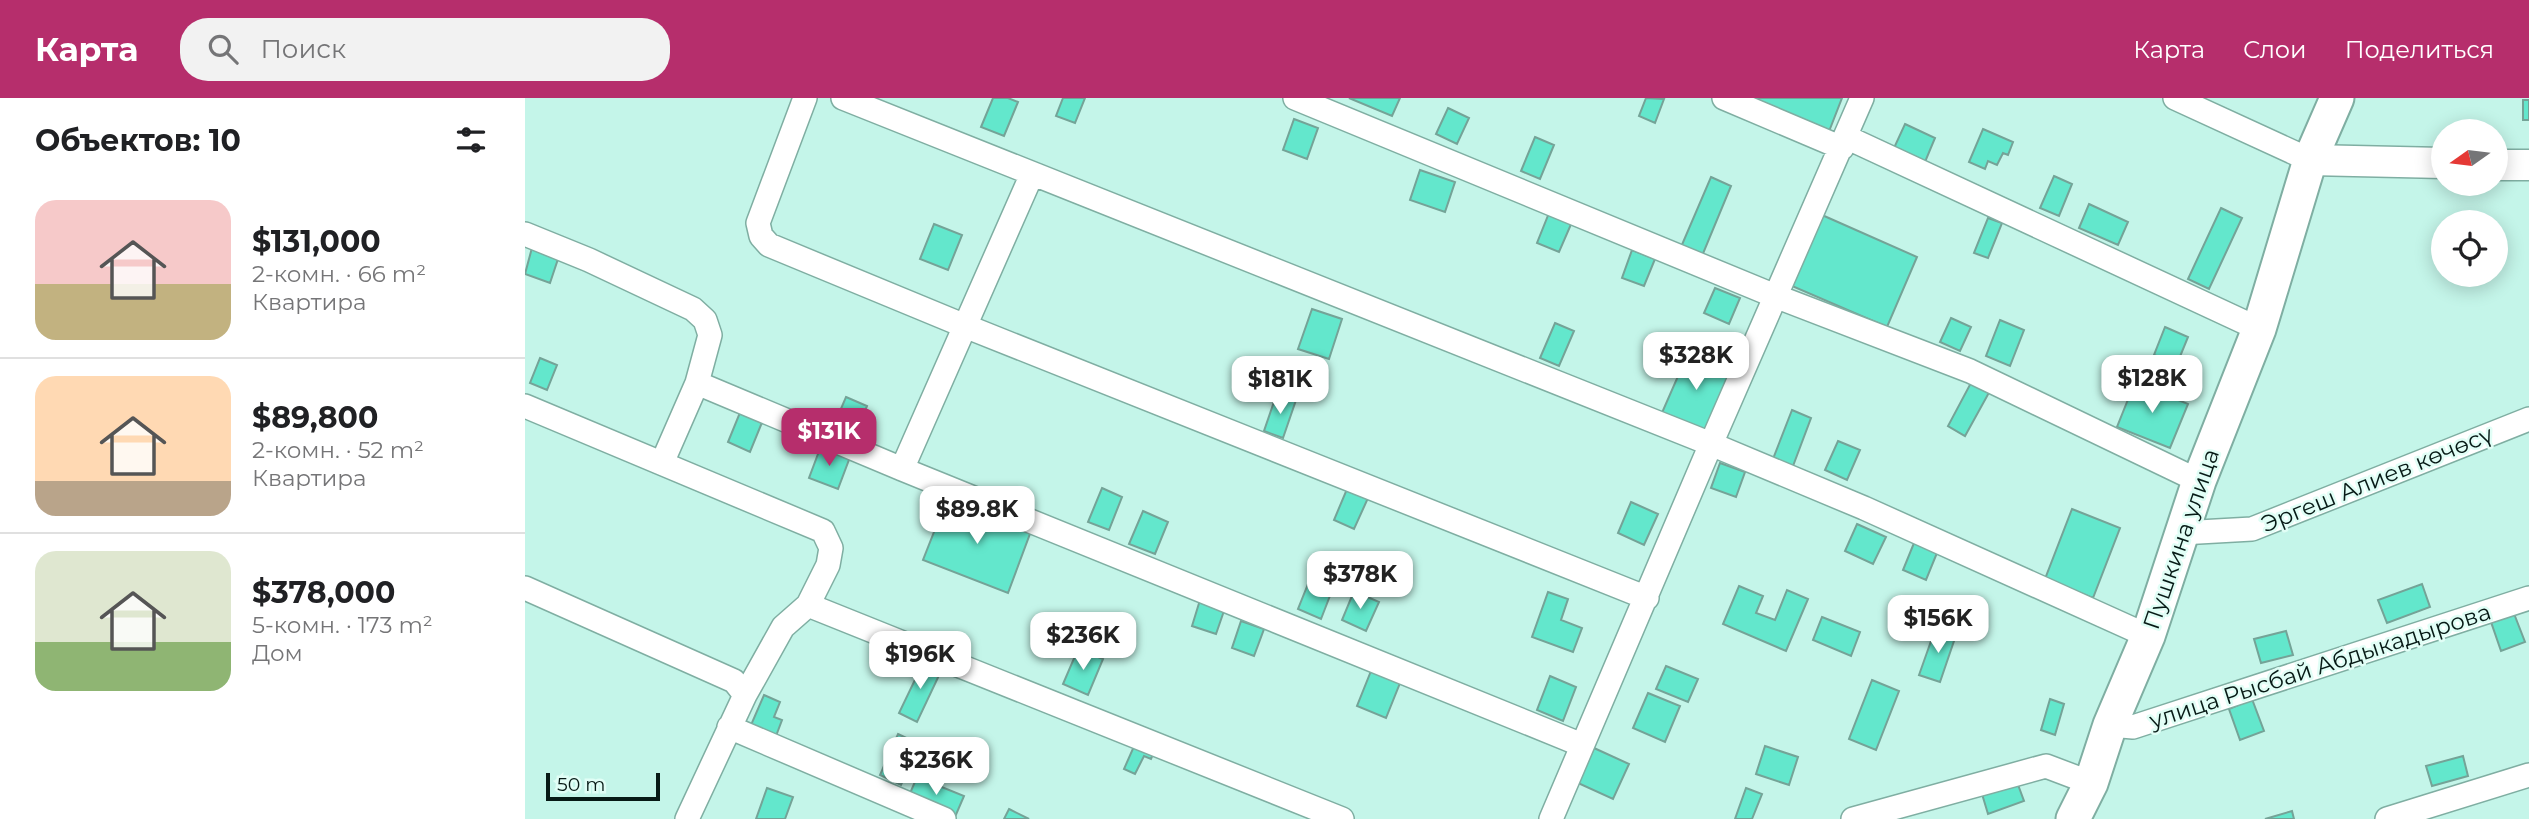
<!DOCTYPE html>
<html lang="ru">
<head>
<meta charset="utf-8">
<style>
  body { margin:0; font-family:Montserrat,sans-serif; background:#f2f2f2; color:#202124; height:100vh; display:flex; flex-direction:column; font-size:26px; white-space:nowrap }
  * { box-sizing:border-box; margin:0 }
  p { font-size:23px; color:#757577 }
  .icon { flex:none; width:38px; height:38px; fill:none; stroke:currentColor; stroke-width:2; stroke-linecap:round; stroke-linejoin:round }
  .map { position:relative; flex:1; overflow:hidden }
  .details { display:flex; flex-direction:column; background:#fff; width:525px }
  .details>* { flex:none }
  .needle { width:46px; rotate:256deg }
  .controls { position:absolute; left:1906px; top:21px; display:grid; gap:14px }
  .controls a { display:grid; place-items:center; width:77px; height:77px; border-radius:50%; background:#fff; box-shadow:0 4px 18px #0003; font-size:35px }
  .scale { position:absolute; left:21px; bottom:18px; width:114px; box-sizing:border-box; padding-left:7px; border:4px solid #071a16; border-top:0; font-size:19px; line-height:24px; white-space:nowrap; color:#071a16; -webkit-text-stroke:5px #e1fef6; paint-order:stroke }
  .price { position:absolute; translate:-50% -60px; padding:0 16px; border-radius:14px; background:#fff; color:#222; font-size:23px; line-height:46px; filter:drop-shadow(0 2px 4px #0008) }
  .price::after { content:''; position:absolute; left:50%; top:42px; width:21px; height:16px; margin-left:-10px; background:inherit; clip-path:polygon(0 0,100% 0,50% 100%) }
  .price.active { background:#b62e6c; color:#fff }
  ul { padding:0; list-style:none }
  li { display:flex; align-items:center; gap:21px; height:175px; padding:0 35px }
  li+li { border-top:2px solid #e0e0e0 }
  li span { display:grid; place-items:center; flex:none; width:196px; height:140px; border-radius:21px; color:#555 }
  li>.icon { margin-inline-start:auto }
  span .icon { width:84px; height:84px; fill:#fffc; stroke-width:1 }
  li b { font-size:30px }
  h2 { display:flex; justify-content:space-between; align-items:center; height:84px; padding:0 35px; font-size:30px }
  header { display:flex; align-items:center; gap:42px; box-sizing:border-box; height:98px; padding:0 35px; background:#b62e6c; color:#fff }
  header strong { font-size:33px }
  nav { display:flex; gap:38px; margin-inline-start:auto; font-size:24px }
  .search { width:490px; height:63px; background:#f2f2f2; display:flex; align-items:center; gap:18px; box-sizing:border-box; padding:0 24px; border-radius:28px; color:#757577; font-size:26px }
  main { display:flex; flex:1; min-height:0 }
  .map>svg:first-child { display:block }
</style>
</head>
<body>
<header>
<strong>Карта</strong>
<div class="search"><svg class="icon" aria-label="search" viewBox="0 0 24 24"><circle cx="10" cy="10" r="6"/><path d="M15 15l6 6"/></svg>Поиск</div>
<nav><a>Карта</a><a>Слои</a><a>Поделиться</a></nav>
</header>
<main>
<section class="details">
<h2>Объектов: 10<svg class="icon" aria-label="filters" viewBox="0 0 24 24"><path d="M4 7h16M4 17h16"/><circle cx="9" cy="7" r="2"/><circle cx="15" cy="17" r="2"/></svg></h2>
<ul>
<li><span style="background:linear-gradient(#f6c9c9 60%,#c2b280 0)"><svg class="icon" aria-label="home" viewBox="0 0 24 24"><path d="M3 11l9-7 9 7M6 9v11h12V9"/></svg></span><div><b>$131,000</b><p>2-комн. · 66 m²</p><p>Квартира</p></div></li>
<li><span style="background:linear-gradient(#ffd9b3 75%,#b9a48a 0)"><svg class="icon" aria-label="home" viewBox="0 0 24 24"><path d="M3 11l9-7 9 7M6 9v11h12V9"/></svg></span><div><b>$89,800</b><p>2-комн. · 52 m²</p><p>Квартира</p></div></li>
<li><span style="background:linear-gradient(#dfe7d0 65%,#8fb573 0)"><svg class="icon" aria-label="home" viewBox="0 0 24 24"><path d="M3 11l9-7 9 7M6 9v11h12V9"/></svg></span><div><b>$378,000</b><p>5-комн. · 173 m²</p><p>Дом</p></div></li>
</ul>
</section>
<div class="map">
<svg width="2004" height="721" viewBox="0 0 2004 721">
  <rect width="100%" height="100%" fill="#c4f5e9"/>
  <path fill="#63e7cc" stroke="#74a397" stroke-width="2" d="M468,0h15l10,4 -14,34 -23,-9z
    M538,0h22l-10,25 -19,-7z
    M824,0h51l-8,18z
    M1121,0l18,1 -9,24 -16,-7z
    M1223,0h94l-14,36z
    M1998,2h6v20h-6z
    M923,10l21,10 -12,26 -21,-10z
    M769,21l24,9 -11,31 -24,-9z
    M1380,26l30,14 -10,24 -31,-14z
    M1458,31l30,13 -5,13 -5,-2 -6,12 -9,-4 -3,8 -16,-7z
    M1010,39l19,8 -14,34 -19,-8z
    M895,72l35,12 -10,30 -35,-12z
    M1529,78l18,8 -13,32 -19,-8z
    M1186,79l20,9 -29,70 -21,-9z
    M1564,106l39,18 -10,23 -39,-17z
    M1696,110l21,10 -33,71 -21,-10z
    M1024,115l23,9 -13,30 -22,-9z
    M1297,117l95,42 -30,70 -95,-41z
    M1463,120l14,5 -14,35 -14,-5z
    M409,126l28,11 -14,35 -28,-11z
    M8,146l27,9 -10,30 -25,-9z
    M1107,152l23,9 -11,27 -22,-8z
    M1190,190l25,10 -11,26 -25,-11z
    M787,211l30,10 -13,40 -31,-10z
    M1426,220l20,9 -11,24 -20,-9z
    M1475,222l24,10 -14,36 -24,-10z
    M1030,225l19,8 -15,35 -19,-8z
    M1640,229l23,10 -11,27 -23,-9z
    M1164,253l43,19 -29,64 -42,-19z
    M15,260l17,7 -10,25 -17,-7z
    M1448,281l18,10 -26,47 -17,-10z
    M1610,284l53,22 -18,44 -53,-21z
    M752,295l19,7 -13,38 -19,-7z
    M321,299l21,9 -9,21 -21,-9z
    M216,312l22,10 -13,32 -22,-10z
    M1267,312l19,8 -18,48 -20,-7z
    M1313,343l22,9 -13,30 -22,-10z
    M296,348l29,11 -12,32 -29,-11z
    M1195,365l25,9 -9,25 -25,-9z
    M577,390l20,9 -13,33 -21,-8z
    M822,391l21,9 -14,31 -20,-9z
    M422,401l84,32 -23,62 -85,-33z
    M1106,404l27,12 -14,31 -26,-12z
    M1547,411l48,19 -27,70 -48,-19z
    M618,413l25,11 -13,32 -26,-10z
    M1332,426l29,13 -13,27 -28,-13z
    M1391,440l23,10 -13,32 -23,-10z
    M783,486l23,9 -10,26 -23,-10z
    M1897,486l8,23 -43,16 -9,-23z
    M1214,488l24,10 -7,17 19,7 12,-30 21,9 -22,52 -63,-27z
    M829,493l25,11 -13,29 -24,-11z
    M1023,494l20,7 -7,21 21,8 -9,24 -41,-15z
    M675,502l25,8 -9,26 -24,-8z
    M1988,513l12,31 -24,9 -11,-32z
    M1297,519l38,15 -9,24 -38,-16z
    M716,523l23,8 -10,27 -22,-8z
    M1411,529l20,8 -16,47 -21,-7z
    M1761,533l7,24 -32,8 -7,-24z
    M553,551l25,10 -15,36 -25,-11z
    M399,563l18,8 -25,53 -18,-9z
    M1141,568l32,13 -10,23 -32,-13z
    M846,573l29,12 -14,35 -29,-12z
    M1025,578l26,11 -13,34 -26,-11z
    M1347,582l27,11 -23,59 -27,-11z
    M1123,595l32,13 -15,36 -32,-14z
    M239,597l16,7 -6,15 8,3 -6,16 -25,-11z
    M1525,601l14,5 -9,31 -14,-5z
    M1727,601l12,32 -24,9 -11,-31z
    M373,636l21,10 -18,41 -21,-10z
    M610,646l19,8 -3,7 -7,-3 -9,18 -11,-5z
    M1240,648l33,11 -9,28 -33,-11z
    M1069,650l35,16 -16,35 -35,-16z
    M1938,658l5,20 -36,10 -6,-20z
    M392,679l47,19 -9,21 -47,-19z
    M1492,684l7,19 -36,13 -6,-20z
    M242,690l26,9 -8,22h-29z
    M1221,690l16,6 -10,25h-17z
    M484,711l20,10h-25z
    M1767,713l2,8h-29z"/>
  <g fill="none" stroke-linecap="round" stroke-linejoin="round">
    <g stroke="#7faea2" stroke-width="26">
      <path id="minor" d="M280,0l-47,125 3,13 8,9 196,81 682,272
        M318,0l868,346 153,64 284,128
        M770,0l480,198 195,75 229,110
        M1199,0l118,50
        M1650,0l135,62
        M1321,39l413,192
        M0,136l64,26 104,49 12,11 5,15 -13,48 -35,80
        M172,285l205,86 680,276
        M0,308l298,125 8,17 -3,17 -20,40 -25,22 -38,68
        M377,371l130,-295
        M1656,435l71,-4 277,-110
        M0,490l209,93 11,14 -58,124
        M283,507l534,214
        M1585,627l23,2 396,-129
        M204,629l215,92
        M1026,721l160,-375 151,-346
        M1328,721l193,-53 45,17
        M1862,721l142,-44"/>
    </g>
    <g stroke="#7faea2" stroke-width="33">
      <path id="major" d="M1785,62l133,3
        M1970,67h34"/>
    </g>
    <g stroke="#7faea2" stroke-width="37">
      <path id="highway" d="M1548,721l18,-36 19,-58 38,-89 51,-155 60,-152 51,-169 27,-62"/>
    </g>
    <use href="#minor" stroke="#fff" stroke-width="23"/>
    <use href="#major" stroke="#fff" stroke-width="30"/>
    <use href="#highway" stroke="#fff" stroke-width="33"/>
  </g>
  <g text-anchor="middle" stroke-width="5" stroke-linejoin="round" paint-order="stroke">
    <g font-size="23" fill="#071a16" stroke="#e1fef6">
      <text transform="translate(1852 381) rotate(-22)" y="8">Эргеш Алиев көчөсү</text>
      <text transform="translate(1656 441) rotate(-71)" y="8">Пушкина улица</text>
      <text transform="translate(1795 568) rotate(-18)" y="8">улица Рысбай Абдыкадырова</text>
    </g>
  </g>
</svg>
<div class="controls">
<a><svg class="needle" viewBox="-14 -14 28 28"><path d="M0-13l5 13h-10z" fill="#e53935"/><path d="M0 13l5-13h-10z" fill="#757577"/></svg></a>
<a><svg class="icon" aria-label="locate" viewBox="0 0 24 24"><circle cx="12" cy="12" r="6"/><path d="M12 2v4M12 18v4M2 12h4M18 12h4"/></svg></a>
</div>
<div class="scale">50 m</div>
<b class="price" style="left:1171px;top:294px">$328K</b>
<b class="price" style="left:1627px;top:317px">$128K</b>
<b class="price" style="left:755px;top:318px">$181K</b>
<b class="price active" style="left:304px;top:370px">$131K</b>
<b class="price" style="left:452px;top:448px">$89.8K</b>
<b class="price" style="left:835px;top:513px">$378K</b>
<b class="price" style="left:1413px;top:557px">$156K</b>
<b class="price" style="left:558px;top:574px">$236K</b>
<b class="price" style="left:395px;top:593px">$196K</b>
<b class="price" style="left:411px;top:699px">$236K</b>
</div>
</main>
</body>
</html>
